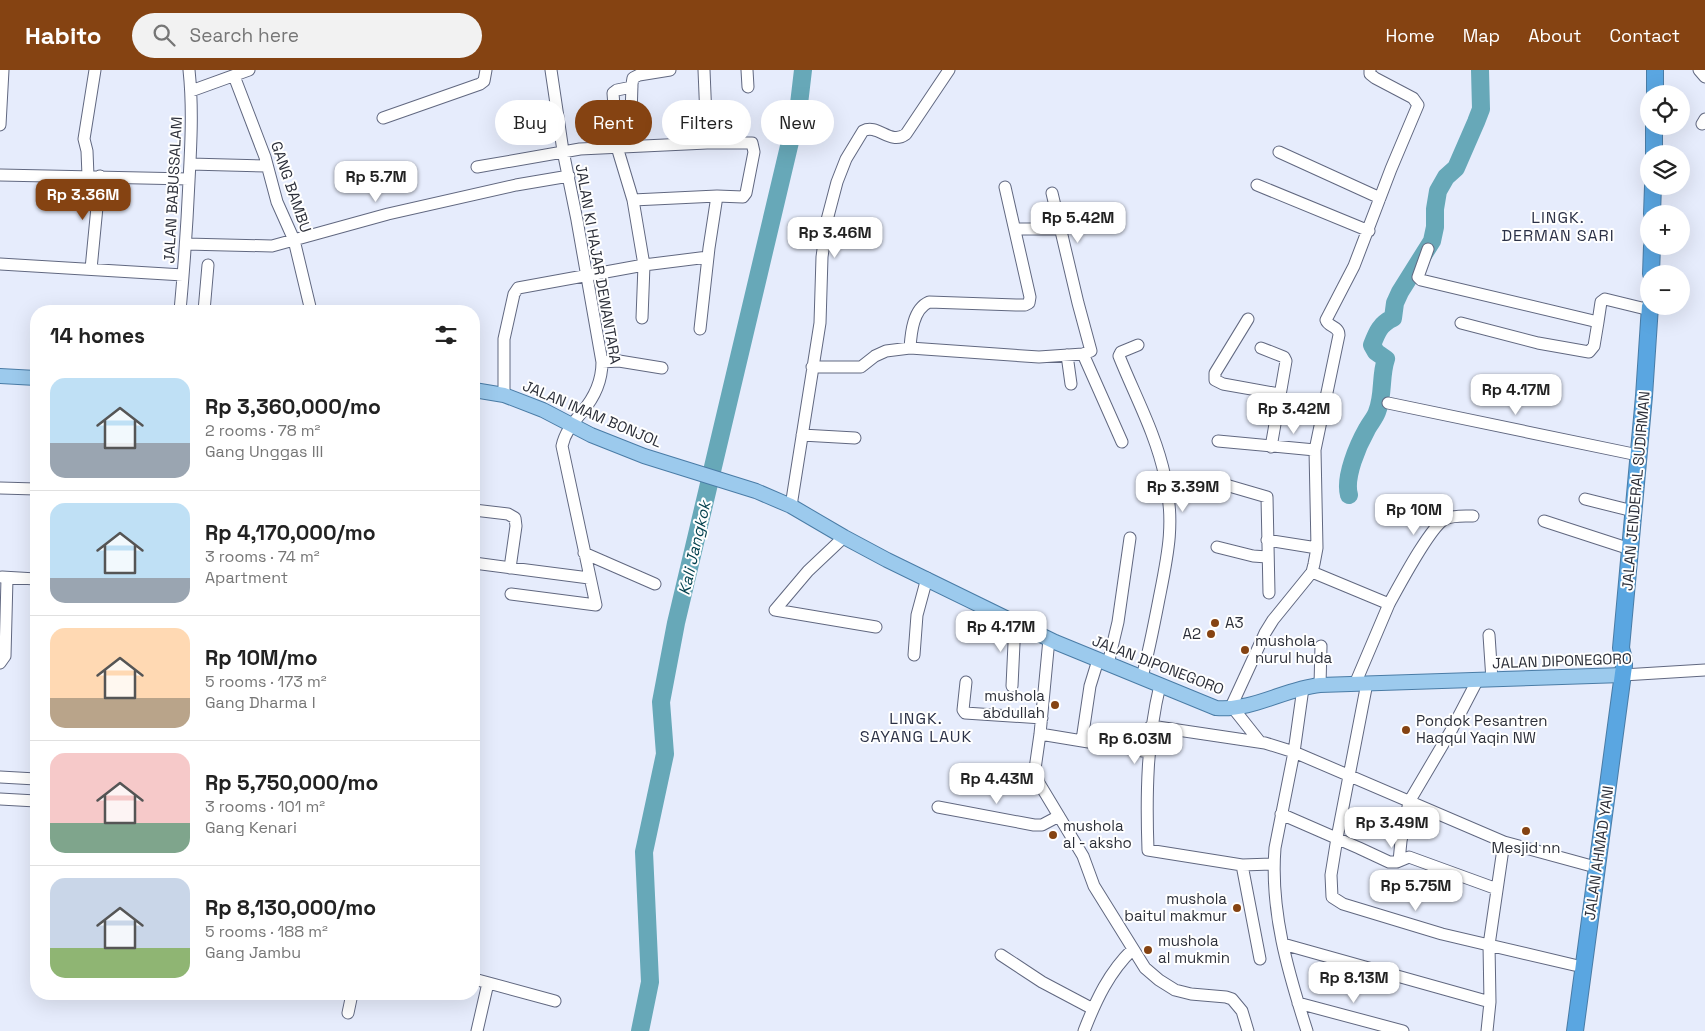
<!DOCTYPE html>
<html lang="en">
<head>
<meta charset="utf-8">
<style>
  body { margin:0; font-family:"Space Grotesk",sans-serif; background:#f2f2f2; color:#222; height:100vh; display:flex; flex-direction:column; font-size:19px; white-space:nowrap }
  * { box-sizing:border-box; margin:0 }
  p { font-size:16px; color:#767676 }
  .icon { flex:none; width:28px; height:28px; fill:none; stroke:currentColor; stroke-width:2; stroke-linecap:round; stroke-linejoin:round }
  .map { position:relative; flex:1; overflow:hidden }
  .panel { position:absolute; left:30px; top:235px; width:450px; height:695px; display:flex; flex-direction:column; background:#fff; border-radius:20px; box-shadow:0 5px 20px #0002 }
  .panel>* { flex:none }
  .guide { position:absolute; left:495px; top:30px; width:475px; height:45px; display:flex; gap:10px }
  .fabs { position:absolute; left:1640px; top:15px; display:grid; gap:10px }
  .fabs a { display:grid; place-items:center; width:50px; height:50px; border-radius:50%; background:#fff; box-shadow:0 5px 20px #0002; font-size:25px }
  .price { position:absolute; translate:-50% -42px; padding:0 11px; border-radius:10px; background:#fff; color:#222; font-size:16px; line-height:32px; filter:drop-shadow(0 1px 2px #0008) }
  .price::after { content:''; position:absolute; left:50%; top:30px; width:15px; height:11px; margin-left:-8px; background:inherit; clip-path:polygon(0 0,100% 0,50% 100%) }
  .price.active { background:#854312; color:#fff }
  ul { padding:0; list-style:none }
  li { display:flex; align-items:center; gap:15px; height:125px; padding:0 20px }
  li+li { border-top:1px solid #e0e0e0 }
  li span { display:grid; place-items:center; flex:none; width:140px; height:100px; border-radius:15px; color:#555 }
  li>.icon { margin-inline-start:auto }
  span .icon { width:60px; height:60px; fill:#fffc; stroke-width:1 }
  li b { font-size:21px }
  h2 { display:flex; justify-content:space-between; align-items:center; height:60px; padding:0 20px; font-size:21px }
  .chip { padding:0 18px; border-radius:22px; background:#fff; box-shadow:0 5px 20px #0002; font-size:18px; line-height:45px }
  .chip.active { background:#854312; color:#fff }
  header { display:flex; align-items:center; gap:30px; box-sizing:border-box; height:70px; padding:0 25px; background:#854312; color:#fff }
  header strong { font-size:24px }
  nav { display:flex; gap:28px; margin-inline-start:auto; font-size:18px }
  .search { width:350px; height:45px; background:#f2f2f2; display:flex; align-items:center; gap:12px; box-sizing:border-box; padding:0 18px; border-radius:28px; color:#767676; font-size:19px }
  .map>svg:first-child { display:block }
</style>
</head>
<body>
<header>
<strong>Habito</strong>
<div class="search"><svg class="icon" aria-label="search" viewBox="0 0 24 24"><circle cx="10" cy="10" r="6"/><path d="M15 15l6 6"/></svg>Search here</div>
<nav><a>Home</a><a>Map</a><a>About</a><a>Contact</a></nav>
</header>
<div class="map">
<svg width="1705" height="961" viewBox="0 0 1705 961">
  <rect width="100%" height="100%" fill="#e6ecfc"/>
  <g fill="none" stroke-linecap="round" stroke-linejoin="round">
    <path stroke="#67a8b8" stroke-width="18" d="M1349,425c-5,-18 9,-50 18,-66 3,-6 8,-11 10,-17 7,-17 3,-36 9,-53l-10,-7 -4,-7c5,-13 8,-21 21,-27l2,-15 5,-11 32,-51 3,-14v-18l3,-18 8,-14 10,-9 20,-46 5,-13 -1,-39
      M640,961l10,-49 -6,-130 21,-98 -4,-52 15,-79 123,-519 4,-34"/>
    <g stroke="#616880" stroke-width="13">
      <path id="minor" d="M704,0l3,73
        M747,0l1,17
        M1699,0l6,7
        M234,6l31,81 12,45 17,38 17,71
        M632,17l-15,3 -4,3 4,54 16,53 84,-4 -8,52 -9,81
        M191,21l58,-21
        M631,46l1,-32 1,-6 6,-3 31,-5
        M383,48l97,-34 4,-3 2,-11
        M1702,54l3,-5
        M0,55l3,-55
        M1279,82l101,46
        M190,94l77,2
        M477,97l103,-18 127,-6h45l2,9 -8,41 -3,4 -26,-1
        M0,105l189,4
        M88,106l-1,-25 -3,-12 11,-69
        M1257,115l112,46
        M1052,123l26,110 13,48 -8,3
        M633,130l11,65 -2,53
        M1016,159h45
        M186,174l86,2 116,-32 128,-29 53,-9
        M1428,179l-10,28 3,3 177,42 3,-20 4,-3 45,11
        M0,194l183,11
        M91,199l9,-93
        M180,241c4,-43 7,-86 9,-130 2,-37 4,-74 0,-111
        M204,241l4,-46
        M1248,249l-33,54v7l8,4 56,10
        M1461,253l77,20 51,9 5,-6 4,-24
        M1138,275l-17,7 -2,4c16,40 37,78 46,121 10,46 3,77 -6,122 -5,26 -10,52 -17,78
        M910,278l129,9 44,-3 39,88
        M1261,278l23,9 2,4 -15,86
        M1067,285l4,29
        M602,292l17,-1 43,7
        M812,297h49l14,-11 11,-5 24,-3c1,-15 3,-39 19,-46l87,3h9l4,-2 1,-6 -25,-110
        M504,325v-56l10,-45 4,-6 126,-23 64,-8
        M1388,333l250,52
        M802,365l53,3
        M1218,371l97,9
        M1219,413l48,14 2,96
        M0,418l36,1
        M1585,429l48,12
        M791,436l29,-183 2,-66 5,-37 10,-38 9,-23 17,-28c15,-8 27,15 43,3l43,-64
        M474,440l34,4 7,4 1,8 -6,42
        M1544,451l86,28
        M1267,470l50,8
        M1217,477l36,9 14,1
        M584,483l71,31
        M474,493l115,15
        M1312,502l77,32 -34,80
        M2,507l34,2
        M511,524l85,11 -34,-159c3,-14 11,-23 20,-34 12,-14 20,-31 20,-50l-25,-142 -14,-69 -12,-81
        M1389,534c10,-18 41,-77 56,-85 8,-4 19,-3 28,-3
        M775,540l101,17
        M775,540l33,-39 36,-34
        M1489,565l3,45
        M1049,569l-9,95 -5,35 4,14 44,73 11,30 51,82 14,12 16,10 16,4 35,3 6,2 10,12 6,20
        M914,585l3,-40 10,-37
        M0,593l5,-7 2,-78
        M1108,594l10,-42 12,-84
        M1623,605l82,-5
        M966,612l-3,28 2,3 77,5
        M1367,613l-30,155 -6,37 1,22 11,7 99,30 132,31
        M1160,615c-13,54 -14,109 -12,165l94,15 31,-1
        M1320,615l1,-39
        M1012,616l3,-64
        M1303,618l-9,64 -19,96c-5,63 13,124 32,183
        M1233,638l27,34
        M1230,639l35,-76 8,-13 39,-48 2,-8 3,-16 -2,-98 24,-115c0,-9 -11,-8 -13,-15l28,-54 37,-97 27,-64 -5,-7 -38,-20 -5,-4v-4
        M1151,656l114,17 29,9 210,90 84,23
        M1040,664l109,18
        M1082,670l8,-54 8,-26
        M0,707l36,2
        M0,729l36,2
        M938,737l96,18h8l17,-9
        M1281,744l78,34 30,14h8l12,-5 88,32
        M1399,791l2,-20 8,-39 43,-73 25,-48
        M1242,795l18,94
        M1283,874l207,58
        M1001,885l41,27 51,27
        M474,909l81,22
        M1298,933l105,28
        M348,943l4,-19
        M477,961l11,-48
        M1084,961c12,-31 25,-59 49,-82
        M1487,961l3,-29 -1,-57 15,-103"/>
    </g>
    <g stroke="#4a7ca6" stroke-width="16">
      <path id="major" d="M0,306l36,2
        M474,320l30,5 39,15 48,25 53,21 112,35 35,15 53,31 43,23 168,82 161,66c37,3 68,-19 104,-23l303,-10"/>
    </g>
    <g stroke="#4a7ca6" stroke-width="18">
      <path id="highway" d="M1655,24v-24
        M1654,84v-28
        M1652,144l1,-28
        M1651,204l1,-28
        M1575,961l49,-365v-7l-3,-11 23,-252 6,-90"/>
    </g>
    <use href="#minor" stroke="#fff" stroke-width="11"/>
    <use href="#major" stroke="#9ccaed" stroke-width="14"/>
    <use href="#highway" stroke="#5aa6e1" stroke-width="16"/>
  </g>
  <g fill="#854312" stroke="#fff" stroke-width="2">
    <circle cx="1215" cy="553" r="5"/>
    <circle cx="1211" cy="564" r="5"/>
    <circle cx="1245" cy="580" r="5"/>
    <circle cx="1055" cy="635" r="5"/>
    <circle cx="1406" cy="660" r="5"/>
    <circle cx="1526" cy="761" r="5"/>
    <circle cx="1053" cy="765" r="5"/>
    <circle cx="1237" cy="838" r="5"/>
    <circle cx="1148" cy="880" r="5"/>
  </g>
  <g text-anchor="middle" stroke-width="4" stroke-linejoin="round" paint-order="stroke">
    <g font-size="15" fill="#2c2f39" stroke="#fff">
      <text transform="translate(291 117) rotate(71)" y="5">GANG BAMBU</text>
      <text transform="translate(173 120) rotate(-87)" y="5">JALAN BABUSSALAM</text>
      <text transform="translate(598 194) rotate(80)" y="5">JALAN KI HAJAR DEWANTARA</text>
      <text transform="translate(592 344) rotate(23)" y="5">JALAN IMAM BONJOL</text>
      <text transform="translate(1636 421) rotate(-85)" y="5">JALAN JENDERAL SUDIRMAN</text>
      <text transform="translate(1562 591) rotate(-2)" y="5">JALAN DIPONEGORO</text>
      <text transform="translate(1158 595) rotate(21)" y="5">JALAN DIPONEGORO</text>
      <text transform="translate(1599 783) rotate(-82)" y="5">JALAN AHMAD YANI</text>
    </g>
    <g font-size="15" fill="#2c2f39" stroke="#fff" text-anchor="start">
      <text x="1225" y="558">A3</text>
      <text x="1201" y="569" text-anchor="end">A2</text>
      <text x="1255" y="576">mushola<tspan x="1255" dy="17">nurul huda</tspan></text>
      <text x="1045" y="631" text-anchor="end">mushola<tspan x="1045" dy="17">abdullah</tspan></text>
      <text x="1416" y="656">Pondok Pesantren<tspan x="1416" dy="17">Haqqul Yaqin NW</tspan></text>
      <text x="1063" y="761">mushola<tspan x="1063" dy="17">al - aksho</tspan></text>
      <text x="1526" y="783" text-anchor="middle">Mesjid nn</text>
      <text x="1227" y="834" text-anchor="end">mushola<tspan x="1227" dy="17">baitul makmur</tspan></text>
      <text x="1158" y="876">mushola<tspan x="1158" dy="17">al mukmin</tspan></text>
    </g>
    <g font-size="16" letter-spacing="1" fill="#2c3247" stroke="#fff">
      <text x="1558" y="153">LINGK.<tspan x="1558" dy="18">DERMAN SARI</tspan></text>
      <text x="916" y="654">LINGK.<tspan x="916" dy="18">SAYANG LAUK</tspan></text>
    </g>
    <g font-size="16" font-style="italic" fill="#013f4c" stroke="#fff">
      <text transform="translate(694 478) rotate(-77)" y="6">Kali Jangkok</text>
    </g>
  </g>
</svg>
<div class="fabs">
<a><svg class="icon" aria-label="locate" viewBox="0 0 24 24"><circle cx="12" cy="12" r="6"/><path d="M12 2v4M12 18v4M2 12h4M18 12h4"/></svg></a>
<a><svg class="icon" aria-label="layers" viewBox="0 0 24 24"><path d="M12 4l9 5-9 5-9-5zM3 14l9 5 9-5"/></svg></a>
<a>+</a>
<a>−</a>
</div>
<b class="price" style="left:376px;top:133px">Rp 5.7M</b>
<b class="price active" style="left:83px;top:151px">Rp 3.36M</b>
<b class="price" style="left:1078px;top:174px">Rp 5.42M</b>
<b class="price" style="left:835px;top:189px">Rp 3.46M</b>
<b class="price" style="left:1516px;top:346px">Rp 4.17M</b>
<b class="price" style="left:1294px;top:365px">Rp 3.42M</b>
<b class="price" style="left:1183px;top:443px">Rp 3.39M</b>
<b class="price" style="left:1414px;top:466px">Rp 10M</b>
<b class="price" style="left:1001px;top:583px">Rp 4.17M</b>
<b class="price" style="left:1135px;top:695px">Rp 6.03M</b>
<b class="price" style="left:997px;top:735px">Rp 4.43M</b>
<b class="price" style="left:1392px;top:779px">Rp 3.49M</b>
<b class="price" style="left:1416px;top:842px">Rp 5.75M</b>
<b class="price" style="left:1354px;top:934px">Rp 8.13M</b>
<div class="guide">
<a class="chip">Buy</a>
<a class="chip active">Rent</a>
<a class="chip">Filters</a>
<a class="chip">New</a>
</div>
<section class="panel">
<h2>14 homes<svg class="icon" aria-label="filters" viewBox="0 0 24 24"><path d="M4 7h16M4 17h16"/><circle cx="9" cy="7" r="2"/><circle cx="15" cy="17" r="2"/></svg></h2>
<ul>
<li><span style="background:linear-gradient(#bfe0f5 65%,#9aa5b1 0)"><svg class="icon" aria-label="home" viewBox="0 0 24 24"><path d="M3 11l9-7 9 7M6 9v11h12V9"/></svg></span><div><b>Rp 3,360,000/mo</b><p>2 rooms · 78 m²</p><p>Gang Unggas III</p></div></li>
<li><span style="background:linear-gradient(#bfe0f5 75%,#9aa5b1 0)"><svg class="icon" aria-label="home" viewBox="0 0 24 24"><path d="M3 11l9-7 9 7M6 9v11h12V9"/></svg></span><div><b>Rp 4,170,000/mo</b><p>3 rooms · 74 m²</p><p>Apartment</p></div></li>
<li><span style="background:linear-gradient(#ffd9b3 70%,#b9a48a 0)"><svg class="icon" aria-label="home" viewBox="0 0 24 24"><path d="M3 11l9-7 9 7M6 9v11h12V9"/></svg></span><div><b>Rp 10M/mo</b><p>5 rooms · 173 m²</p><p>Gang Dharma I</p></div></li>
<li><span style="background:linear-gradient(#f6c9c9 70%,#7fa58c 0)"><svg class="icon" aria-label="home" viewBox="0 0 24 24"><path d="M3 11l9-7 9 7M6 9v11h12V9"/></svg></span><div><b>Rp 5,750,000/mo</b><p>3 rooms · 101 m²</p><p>Gang Kenari</p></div></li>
<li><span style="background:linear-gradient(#c9d6e8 70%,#8fb573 0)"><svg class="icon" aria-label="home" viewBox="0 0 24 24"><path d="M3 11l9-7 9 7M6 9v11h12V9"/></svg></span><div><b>Rp 8,130,000/mo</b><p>5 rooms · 188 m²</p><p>Gang Jambu</p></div></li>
</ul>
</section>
</div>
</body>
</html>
